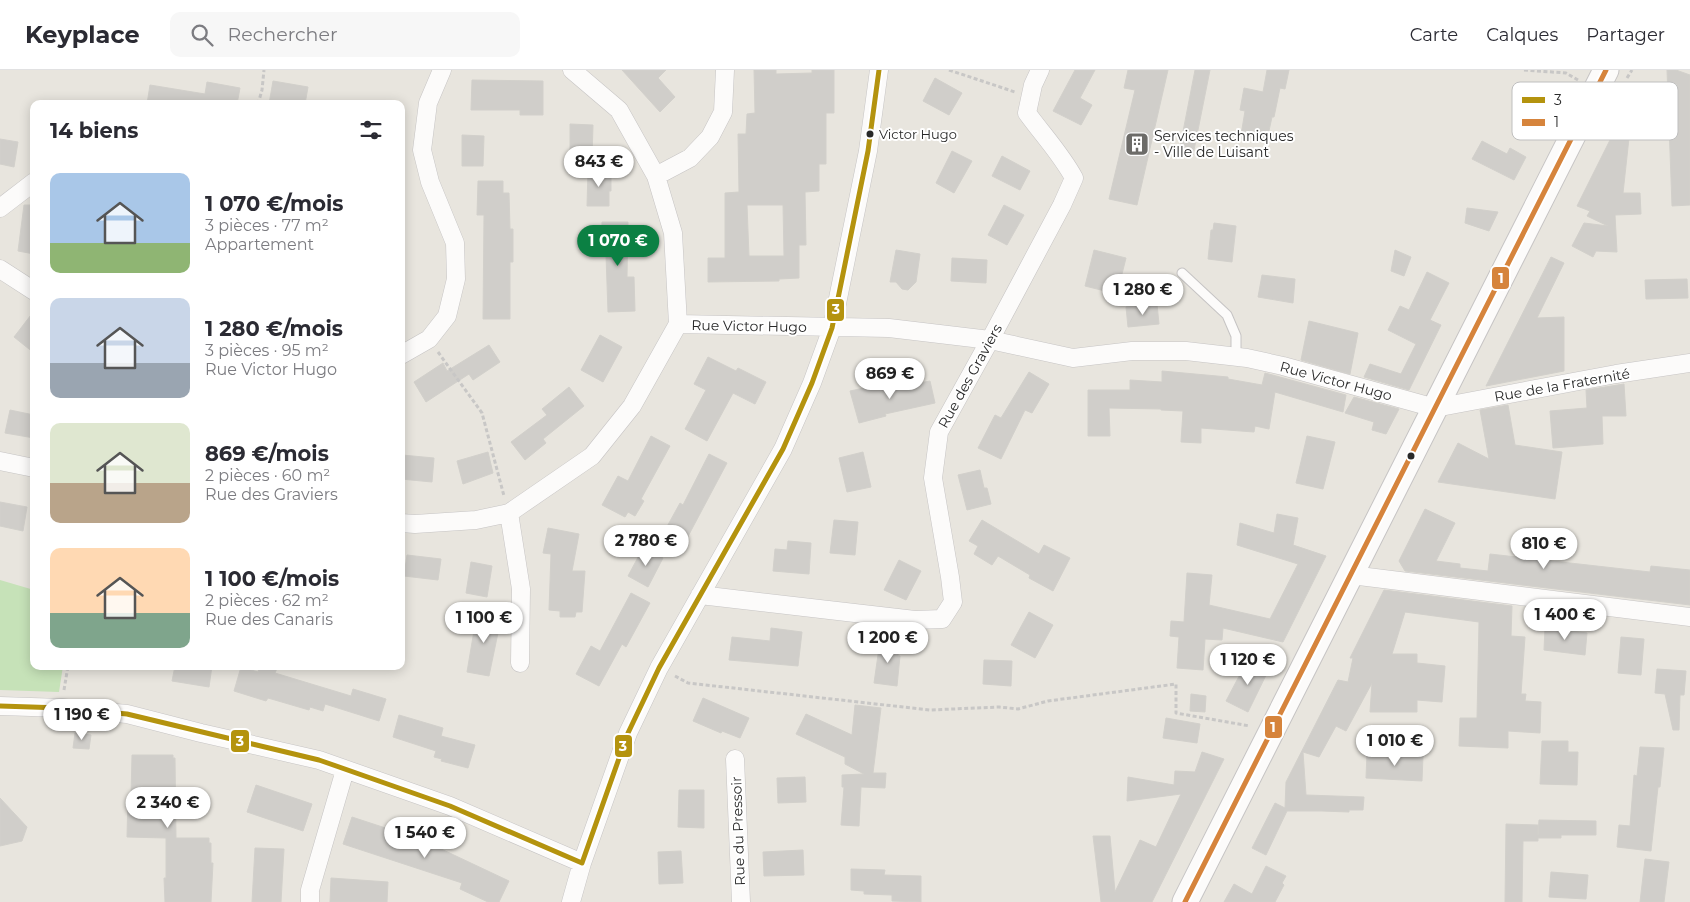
<!DOCTYPE html>
<html lang="fr">
<head>
<meta charset="utf-8">
<style>
  body { margin:0; font-family:Montserrat,sans-serif; background:#f7f7f7; color:#2b2b33; height:100vh; display:flex; flex-direction:column; font-size:19px; white-space:nowrap }
  * { box-sizing:border-box; margin:0 }
  p { font-size:16px; color:#7c7c81 }
  .icon { flex:none; width:28px; height:28px; fill:none; stroke:currentColor; stroke-width:2; stroke-linecap:round; stroke-linejoin:round }
  .map { position:relative; flex:1; overflow:hidden }
  .drawer { position:absolute; left:30px; top:30px; width:375px; height:570px; display:flex; flex-direction:column; background:#fff; border-radius:10px; box-shadow:0 2px 12px #0003 }
  .drawer>* { flex:none }
  .price { position:absolute; translate:-50% -42px; padding:0 11px; border-radius:18px; background:#fff; color:#222; font-size:16px; line-height:32px; filter:drop-shadow(0 1px 2px #0008) }
  .price::after { content:''; position:absolute; left:50%; top:30px; width:15px; height:11px; margin-left:-8px; background:inherit; clip-path:polygon(0 0,100% 0,50% 100%) }
  .price.current { background:#0b8043; color:#fff }
  ul { padding:0; list-style:none }
  li { display:flex; align-items:center; gap:15px; height:125px; padding:0 20px }
  li span { display:grid; place-items:center; flex:none; width:140px; height:100px; border-radius:10px; color:#555 }
  li>.icon { margin-inline-start:auto }
  span .icon { width:60px; height:60px; fill:#fffc; stroke-width:1 }
  li b { font-size:21px }
  h2 { display:flex; justify-content:space-between; align-items:center; height:60px; padding:0 20px; font-size:21px }
  header { display:flex; align-items:center; gap:30px; box-sizing:border-box; height:70px; padding:0 25px; background:#fff; border-bottom:1px solid #e1e1e2 }
  header strong { font-size:24px }
  nav { display:flex; gap:28px; margin-inline-start:auto; font-size:18px }
  .search { width:350px; height:45px; background:#f7f7f7; display:flex; align-items:center; gap:12px; box-sizing:border-box; padding:0 18px; border-radius:10px; color:#7c7c81; font-size:19px }
  .map>svg:first-child { display:block }
</style>
</head>
<body>
<header>
<strong>Keyplace</strong>
<div class="search"><svg class="icon" aria-label="search" viewBox="0 0 24 24"><circle cx="10" cy="10" r="6"/><path d="M15 15l6 6"/></svg>Rechercher</div>
<nav><a>Carte</a><a>Calques</a><a>Partager</a></nav>
</header>
<div class="map">
<svg width="1690" height="832" viewBox="0 0 1690 832">
  <rect width="100%" height="100%" fill="#e8e5de"/>
  <path fill="#c6e2b8" d="M0,510l34,10v76h29l-4,26 -59,-2z"/>
  <path fill="#d0ceca" stroke="#d2d0cb" fill-rule="evenodd" d="M622,0h44l-8,8 17,19 -15,15z
    M754,0h22v4l36,-1v-3h22v43h-8v51h-7v27l-14,1 1,53h-7v33l-20,1v2l-71,1v-24h17v-65l14,-1 -1,-58h8l1,-20 8,-1zM747,135h36l1,51h-35z
    M1075,0h20l-15,28 12,7 -11,20 -28,-14z
    M1128,0h40l-31,135 -28,-6 26,-109 -11,-2z
    M1195,0h15l-17,85 -14,-3z
    M1267,0h22l-4,19 -5,-1 -6,29h-2l-5,23 -26,-5 4,-24 -5,-1 4,-22 19,4z
    M1667,0h9l14,5v130l-18,1z
    M935,8l27,15 -13,22 -26,-14z
    M472,10l71,1v34h-23v-5h-49z
    M273,11l35,6 -3,17h-36z
    M207,12l33,6 -3,16h-90l3,-19 55,9z
    M1629,32l3,1 -5,33 2,2 -6,55h17l1,21 -26,1 2,37 -21,-1 -3,6 -21,-11 12,-23 24,3 -21,-10 3,-5 -13,-5z
    M570,54l23,1 -1,32h-22z
    M462,65l22,1 -1,30h-21z
    M0,69l18,3 -4,25 -14,-3z
    M1482,71l25,13 3,-6 16,9 -12,23 -42,-21z
    M952,81l20,10 -18,32 -18,-10z
    M1002,86l28,15 -10,19 -28,-14z
    M588,101h23v20h-2v15h-22z
    M478,111h25v12h6l1,36h3v33h-3v57h-27l1,-104h-7z
    M24,135h10v49l-16,-3z
    M1004,135l20,10 -17,30 -19,-10z
    M1467,138l31,4 -9,19 -24,-8z
    M602,152h26l-1,55h7l1,34 -27,1 -2,-57h-5z
    M1214,153l22,3 -4,36 -24,-3 3,-29h2z
    M896,180l24,4 -4,28 -8,8 -6,-1 -6,-7h-6z
    M1094,180l32,8 -9,36 -32,-8z
    M1395,180l16,7 -7,19 -13,-5z
    M1551,187l13,6 -27,55 27,-1v54l-78,15z
    M952,188l35,2 -1,23 -35,-2z
    M1427,202l22,11 -19,37 11,5 -32,65 -45,-13 6,-13 31,10 15,-30 -28,-14 12,-24 9,4z
    M1262,205l33,4 -2,24 -35,-6z
    M1687,209l1,19 -42,1 -1,-19z
    M1157,234l2,20 -31,3 -2,-20z
    M34,241v42l-20,-16z
    M1309,251l49,12 -8,41 -49,-14z
    M600,265l22,12 -19,35 -22,-12z
    M489,275l11,17 -27,18 -4,-6 -43,28 -12,-20 29,-19 4,8z
    M708,287l28,14 2,-3 28,14 -11,22 -22,-11 -26,48 -22,-12 21,-39 -12,-6z
    M1162,301l66,6v2l34,6 3,-12 81,22 -3,17 -68,-20 -6,37 -14,-3 -1,6 -53,-4v15l-20,-1 2,-31 -22,-1v-1l-52,-1 1,28h-22v-46h42v-10l32,2z
    M1029,302l20,12 -17,29 -7,-3 -24,49 -23,-11 17,-33 6,3z
    M930,311l5,22 -50,11 1,2 -27,7 -9,-32 28,-6 1,4 30,-7 1,3z
    M1624,314l2,32h-24l1,28 -50,4 -3,-37 37,-3 -1,-18z
    M569,317l15,19 -41,33 3,4 -21,17 -14,-18 36,-27 -5,-6z
    M1354,327l45,12 -13,25 -14,-4 2,-8 -29,-9z
    M1508,335l7,40 47,7 -7,47 -117,-17 20,-39 31,16 -9,-49z
    M10,340l24,5v23l-29,-5z
    M651,366l19,10 -29,53 3,2 -9,15 -7,-4 -3,5 -23,-12 16,-29 10,5z
    M1307,366l28,6 -12,47 -27,-6z
    M488,382l5,21 -30,11 -6,-23z
    M863,382l8,35 -24,5 -8,-34z
    M709,384l18,9 -42,79 -21,-10 16,-29 3,2z
    M402,385l32,3 -2,24 -31,-3z
    M980,400l4,18h3l4,16 -24,6 -9,-35z
    M0,432l27,5 -4,24 -23,-5z
    M1425,439l30,14 -19,38 24,3v4l28,3 2,-17 160,18 1,-6 39,4v35l-285,-34 -6,-10z
    M1277,444l21,4 -5,27 33,11 -43,86 -60,-14 -1,12 -17,-1 -2,31 -26,-2 2,-31 -9,-1 1,-15 13,1 3,-49 25,2 -3,30 61,14 28,-55 -61,-19 3,-22 34,10z
    M834,450l24,2 -3,33 -25,-2z
    M982,450l57,34 5,-9 26,13 -17,33 -24,-13 1,-3 -32,-19 -6,9 -18,-11 4,-8 -9,-5z
    M548,458l31,6 -7,37h13l-3,41h-6l-1,5h-15v-6l-11,-1 2,-56 -8,-1z
    M788,471l23,2 -2,31 -36,-3 2,-22 12,1z
    M643,478l20,10 -15,29 -20,-11z
    M407,485l34,4 -3,21 -34,-4z
    M899,490l22,11 -15,29 -22,-10z
    M471,492l21,4 -5,31 -21,-4z
    M1384,520l128,16 -1,30 14,1 -4,57h5l-1,7 16,1 -1,31 -32,-2v17l-49,-2 1,-28h17l2,-96 -74,-10 -13,42h25v9l28,3 -3,36 -25,-2v12h-47l2,-29 -26,48 -10,-5 -17,31 -16,-5 3,43 58,2 -1,13h-14v2l-27,-1h-35l-21,44 -14,-7 23,-45 10,5 1,-26 52,-102 10,2 5,-24h-3z
    M631,523l19,10 -24,44 -4,-3 -23,42 -23,-12 15,-28 9,5z
    M1029,542l24,13 -18,33 -24,-13z
    M477,543l23,4 -2,11h1l-10,48 -22,-4z
    M771,558l31,4 -4,34 -69,-6 3,-23 38,4z
    M1545,558l42,5 -2,22 -41,-5z
    M1621,567l23,2 -3,36 -23,-2z
    M880,571l19,2 -1,13h2l-3,30 -23,-3z
    M984,590l28,1 -1,25 -28,-2z
    M1246,593l24,4 -22,45 -22,-11z
    M175,596h37l-3,21 -37,-6z
    M260,596h18l-3,7 76,23 2,-7 33,10 -7,22 -54,-17 -2,7 -13,-4 -1,3 -41,-12 -2,3 -32,-10 7,-24 17,5z
    M1657,599l29,2 -2,24h-4l-1,35h-6l-8,-36 -10,-1z
    M1191,624l15,2 -1,16 -15,-1z
    M703,628l46,20 -9,20 -18,-7 -1,2 -28,-12z
    M855,635l26,3 -8,65h13l-1,15 -24,-1 -2,39 -18,-1 3,-38h-2v-12l22,-1 -19,-10v-7l-49,-23 10,-20 46,21z
    M399,645l44,13 -2,8 34,9 -7,23 -27,-7 1,-2 -8,-2 2,-6 -43,-14z
    M1166,648l34,6 -3,19 -34,-5z
    M75,663l16,2 -2,14 -16,-1z
    M1542,671h26v11h10l-1,33 -37,-1z
    M1640,677l24,1 -4,39h-2l-7,64 -34,-4 2,-22 11,1 4,-51 3,1z
    M1202,682l22,7 -72,143h-51l-8,-66h17l5,56 25,-52 16,7 25,-53 -54,7 1,-24 46,8 1,-14 20,1z
    M1367,683l56,3 -1,25 -56,-3z
    M132,685h41v3h2l1,80h33v5h2v20h2l-2,39h-46l-1,-24h2v-40l-39,-1 1,-41h3z
    M805,707l1,25 -28,1 -1,-25z
    M256,715l56,19 -9,27 -56,-19z
    M679,720h25v38l-26,-1z
    M0,728l27,29 -5,14 -22,5z
    M352,747l70,23 87,41 -10,21h-11l-28,-13 2,-6 -119,-39z
    M1539,750l57,1v14h-35v3h-23v3h-15l-1,61h-17l1,-78 32,1v10z
    M255,778l29,1 -3,53h-29z
    M803,780l1,25 -40,1 -1,-24z
    M681,781l2,32 -24,1 -1,-32z
    M1645,789l24,3 -5,40h-24z
    M1266,796l20,10 -4,7 2,2 -9,17h-51l10,-18 18,10z
    M851,799l34,1 -1,5 37,1v26l-29,-1v-6l-28,-1v-3l-13,-1z
    M1551,802l37,3 -2,24 -37,-2z
    M331,808l57,4 -1,20h-57z"/>
  <g fill="none" stroke-linecap="round" stroke-linejoin="round">
    <g stroke="#c6c4c4" stroke-width="11">
      <path id="service" d="M1182,203l45,42 9,21v21"/>
    </g>
    <g stroke="#c6c4c4" stroke-width="19">
      <path id="minor" d="M656,106l34,-18 20,-21 13,-25 2,-42
        M0,138l34,-26
        M0,199l34,22
        M678,254l211,4 101,12 83,18 59,-7h54l61,7 36,8 152,42 181,-34 74,-11
        M401,285l28,-16 18,-23 9,-37 -1,-36 -25,-61 -8,-32 6,-47 14,-33
        M0,391l34,7
        M509,443l12,76 -1,74
        M401,453l14,1 61,-4 33,-7 83,-57 40,-50 46,-82 -5,-91 -17,-57 -37,-66 -47,-40
        M1351,505l339,42
        M700,525l215,25 27,-1 11,-17 -3,-25 -17,-99 6,-46 51,-92 72,-135 12,-27c-13,-24 -31,-43 -47,-65l6,-28 7,-15
        M0,636l62,2 65,6 74,19 118,27 131,46 132,57
        M735,689l6,143
        M310,832v-12l35,-120
        M571,832l11,-39 46,-130 31,-65 124,-219 29,-66 20,-55 36,-177 11,-81"/>
    </g>
    <g stroke="#c6c4c4" stroke-width="27">
      <path id="secondary" d="M1185,832l421,-832"/>
    </g>
    <path stroke="#c8c7c6" stroke-width="3" stroke-dasharray="4 2.5" stroke-linecap="butt" d="M949,0l66,22
      M1524,0l42,3 12,7
      M1627,8l5,-8
      M258,34l4,-14 2,-20
      M438,282l44,61 22,83
      M675,606l13,7 242,27 69,-3 19,2 30,-8 128,-17v29l74,13
      M64,620l4,-24"/>
    <use href="#service" stroke="#fcfbfa" stroke-width="9"/>
    <use href="#minor" stroke="#fcfbfa" stroke-width="18"/>
    <use href="#secondary" stroke="#fcfbfa" stroke-width="25"/>
    <g stroke="#fff" stroke-width="9">
      <path id="bus-1" d="M0,636l62,2 65,6 192,46 131,46 132,57 46,-130 31,-65 124,-219 29,-66 20,-55 36,-177 11,-81"/>
    </g>
    <g stroke="#fff" stroke-width="9">
      <path id="bus-2" d="M1185,832l421,-832"/>
    </g>
    <use href="#bus-1" stroke="#b4930e" stroke-width="5"/>
    <use href="#bus-2" stroke="#d6843c" stroke-width="5"/>
  </g>
  <defs>
    <g id="building-square" transform="scale(1.25)"><rect x="-9" y="-9" width="18" height="18" rx="4" fill="#6c6b68" stroke="#fff"/><path d="M-4-6H4V6H1V3H-1V6H-4ZM-2.5-4.3h1.7v1.8h-1.7ZM.8-4.3h1.7v1.8H.8ZM-2.5-1h1.7V.8h-1.7ZM.8-1h1.7V.8H.8Z" fill="#fff"/></g>
  </defs>
  <g fill-rule="evenodd">
    <use href="#building-square" x="1137" y="74"/>
  </g>
  <g fill="#292929" stroke="#fff" stroke-width="2">
    <circle cx="870" cy="64" r="4.5"/>
    <circle cx="1411" cy="386" r="4.5"/>
  </g>
  <g text-anchor="middle" stroke-width="4" stroke-linejoin="round" paint-order="stroke">
    <g font-size="13" fill="#292929" stroke="#fff" text-anchor="start">
      <text x="879" y="69">Victor Hugo</text>
    </g>
    <g font-size="14" fill="#292929" stroke="#fff" text-anchor="start">
      <text x="1154" y="71">Services techniques<tspan x="1154" dy="16">- Ville de Luisant</tspan></text>
    </g>
    <g font-size="14" fill="#292929" stroke="#fff">
      <text transform="translate(749 256) rotate(1)" y="5">Rue Victor Hugo</text>
      <text transform="translate(970 306) rotate(-61)" y="5">Rue des Graviers</text>
      <text transform="translate(1336 311) rotate(15)" y="5">Rue Victor Hugo</text>
      <text transform="translate(1562 315) rotate(-10)" y="5">Rue de la Fraternité</text>
      <text transform="translate(738 761) rotate(-92)" y="5">Rue du Pressoir</text>
    </g>
  </g>
  <rect x="1512" y="12" width="166" height="58" rx="8" fill="#fff" stroke="#bfbfbf" stroke-width="1"/>
  <rect x="1522" y="27" width="23" height="6" fill="#b4930e"/>
  <rect x="1522" y="49" width="23" height="7" fill="#d6843c"/>
  <g font-size="14" fill="#292929">
    <text x="1554" y="35">3</text>
    <text x="1554" y="57">1</text>
  </g>
  <g stroke="#fff" stroke-width="2">
    <rect x="1491" y="196" width="19" height="24" rx="5" fill="#d6843c"/>
    <rect x="826" y="228" width="19" height="24" rx="5" fill="#b4930e"/>
    <rect x="1264" y="645" width="19" height="24" rx="5" fill="#d6843c"/>
    <rect x="230" y="659" width="20" height="24" rx="5" fill="#b4930e"/>
    <rect x="614" y="664" width="19" height="24" rx="5" fill="#b4930e"/>
  </g>
  <g font-size="14" text-anchor="middle" font-weight="bold" fill="#fff">
    <text x="1501" y="213">1</text>
    <text x="836" y="244">3</text>
    <text x="1273" y="662">1</text>
    <text x="240" y="676">3</text>
    <text x="623" y="681">3</text>
  </g>
</svg>
<b class="price" style="left:599px;top:118px">843 €</b>
<b class="price current" style="left:618px;top:197px">1 070 €</b>
<b class="price" style="left:1143px;top:246px">1 280 €</b>
<b class="price" style="left:890px;top:330px">869 €</b>
<b class="price" style="left:646px;top:497px">2 780 €</b>
<b class="price" style="left:1544px;top:500px">810 €</b>
<b class="price" style="left:1565px;top:571px">1 400 €</b>
<b class="price" style="left:484px;top:574px">1 100 €</b>
<b class="price" style="left:888px;top:594px">1 200 €</b>
<b class="price" style="left:1248px;top:616px">1 120 €</b>
<b class="price" style="left:82px;top:671px">1 190 €</b>
<b class="price" style="left:1395px;top:697px">1 010 €</b>
<b class="price" style="left:168px;top:759px">2 340 €</b>
<b class="price" style="left:425px;top:789px">1 540 €</b>
<section class="drawer">
<h2>14 biens<svg class="icon" aria-label="filters" viewBox="0 0 24 24"><path d="M4 7h16M4 17h16"/><circle cx="9" cy="7" r="2"/><circle cx="15" cy="17" r="2"/></svg></h2>
<ul>
<li><span style="background:linear-gradient(#a9c7e8 70%,#8fb573 0)"><svg class="icon" aria-label="home" viewBox="0 0 24 24"><path d="M3 11l9-7 9 7M6 9v11h12V9"/></svg></span><div><b>1 070 €/mois</b><p>3 pièces · 77 m²</p><p>Appartement</p></div></li>
<li><span style="background:linear-gradient(#c9d6e8 65%,#9aa5b1 0)"><svg class="icon" aria-label="home" viewBox="0 0 24 24"><path d="M3 11l9-7 9 7M6 9v11h12V9"/></svg></span><div><b>1 280 €/mois</b><p>3 pièces · 95 m²</p><p>Rue Victor Hugo</p></div></li>
<li><span style="background:linear-gradient(#dfe7d0 60%,#b9a48a 0)"><svg class="icon" aria-label="home" viewBox="0 0 24 24"><path d="M3 11l9-7 9 7M6 9v11h12V9"/></svg></span><div><b>869 €/mois</b><p>2 pièces · 60 m²</p><p>Rue des Graviers</p></div></li>
<li><span style="background:linear-gradient(#ffd9b3 65%,#7fa58c 0)"><svg class="icon" aria-label="home" viewBox="0 0 24 24"><path d="M3 11l9-7 9 7M6 9v11h12V9"/></svg></span><div><b>1 100 €/mois</b><p>2 pièces · 62 m²</p><p>Rue des Canaris</p></div></li>
</ul>
</section>
</div>
</body>
</html>
